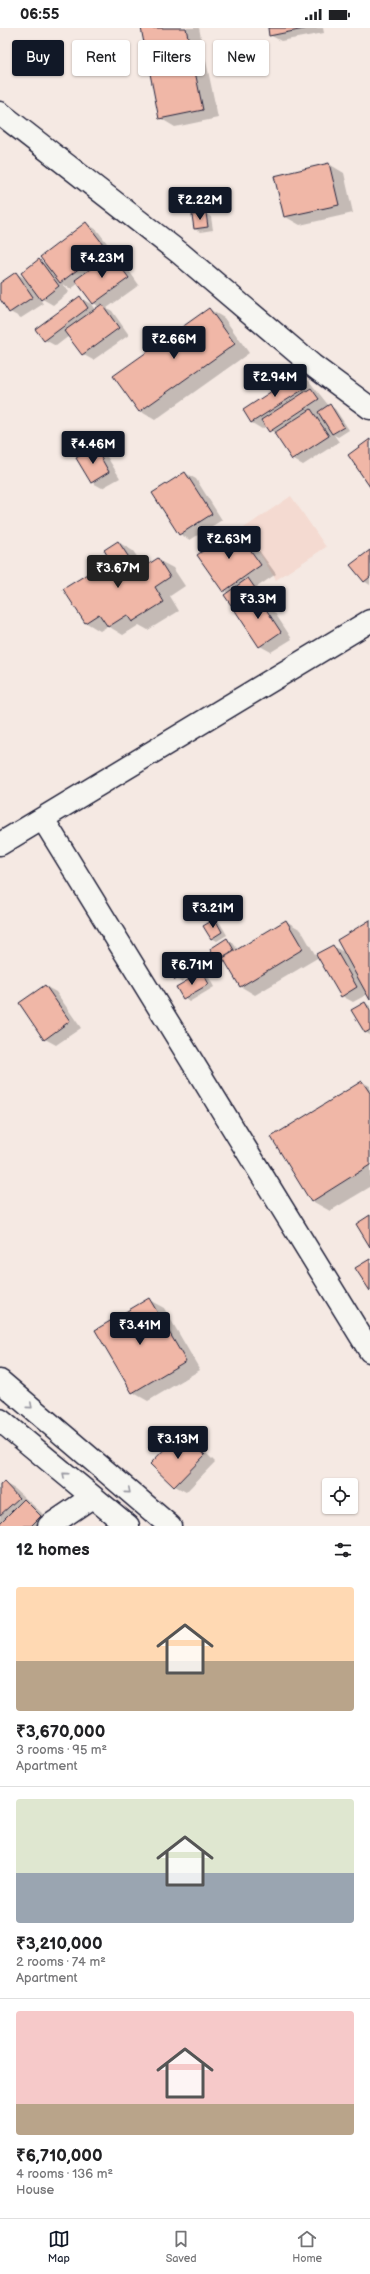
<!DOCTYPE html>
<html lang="en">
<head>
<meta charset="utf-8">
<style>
  body { margin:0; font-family:"Balsamiq Sans",sans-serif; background:#f6f6f6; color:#202124; height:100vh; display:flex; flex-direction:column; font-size:15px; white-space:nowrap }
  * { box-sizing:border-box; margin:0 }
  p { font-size:13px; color:#757577 }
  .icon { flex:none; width:22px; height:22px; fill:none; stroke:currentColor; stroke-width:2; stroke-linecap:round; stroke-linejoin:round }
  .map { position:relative; height:1498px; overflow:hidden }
  .details { display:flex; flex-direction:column; background:#fff; flex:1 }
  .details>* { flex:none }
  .top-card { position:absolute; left:12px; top:12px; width:346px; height:36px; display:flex; gap:8px }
  .buttons { position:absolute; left:322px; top:1450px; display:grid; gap:8px }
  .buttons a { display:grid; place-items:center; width:36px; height:36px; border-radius:4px; background:#fff; box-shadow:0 1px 3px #0004; font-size:20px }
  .price { position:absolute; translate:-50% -34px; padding:0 9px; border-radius:4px; background:#111827; color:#fff; font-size:13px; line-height:26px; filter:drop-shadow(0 1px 2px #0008) }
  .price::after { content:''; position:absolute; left:50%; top:24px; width:12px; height:9px; margin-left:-6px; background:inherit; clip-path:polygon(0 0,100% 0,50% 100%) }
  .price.active { background:#222; color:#fff }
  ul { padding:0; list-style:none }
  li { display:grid; align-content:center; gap:8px; height:212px; padding:0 16px }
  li+li { border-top:1px solid #e0e0e0 }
  li span { display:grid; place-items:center; height:124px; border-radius:4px; color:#555 }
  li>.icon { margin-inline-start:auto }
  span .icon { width:72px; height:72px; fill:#fffc; stroke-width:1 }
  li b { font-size:17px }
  h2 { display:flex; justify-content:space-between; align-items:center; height:48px; padding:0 16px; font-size:17px }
  .pill { padding:0 14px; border-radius:4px; background:#fff; box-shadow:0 1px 3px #0004; font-size:14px; line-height:36px }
  .pill.active { background:#111827; color:#fff }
  .status { display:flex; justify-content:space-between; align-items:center; height:28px; padding:0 20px; background:#fff; direction:ltr }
  .status svg { height:11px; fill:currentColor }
  .tabs { display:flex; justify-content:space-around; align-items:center; height:56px; border-top:1px solid #e0e0e0; background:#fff; font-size:11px; color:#757577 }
  .tabs a { display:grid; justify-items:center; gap:2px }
  .tabs .active { color:#111827 }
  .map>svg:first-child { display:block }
</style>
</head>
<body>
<div class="status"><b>06:55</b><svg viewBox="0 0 49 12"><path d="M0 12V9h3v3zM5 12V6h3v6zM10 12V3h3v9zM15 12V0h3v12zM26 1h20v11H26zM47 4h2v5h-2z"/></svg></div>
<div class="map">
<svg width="370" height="1498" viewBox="0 0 370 1498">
  <rect width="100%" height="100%" fill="#f5e9e3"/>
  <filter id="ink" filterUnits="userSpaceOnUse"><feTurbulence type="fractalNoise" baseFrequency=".025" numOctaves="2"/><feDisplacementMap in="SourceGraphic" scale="8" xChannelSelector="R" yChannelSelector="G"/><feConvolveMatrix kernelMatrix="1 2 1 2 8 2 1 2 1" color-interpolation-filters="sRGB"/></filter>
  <g filter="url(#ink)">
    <path fill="#f4dad1" d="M291,468l35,51 -50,33 -32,-52z"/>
    <path fill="#0003" d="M142,0h57l19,90 -43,9 -15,-9z
      M269,0h54l1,5 -43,8 -11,-6z
      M329,136l15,9 9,40 -53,12 -16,-9z
      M206,186l5,3 2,13 -13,2 -5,-3z
      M86,195l11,7 19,25 -2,2 8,4 17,24 -32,23 5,3 17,24 -36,25 -11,-6 -13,-18 -13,10 -11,-6 35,-42 11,6 4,6 4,-3 -5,-4 -15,-20 -8,6 -8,-5 6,8 -16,13 -14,-8 4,7 -22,14 -11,-6 -10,-15v-13l16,-11 11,7 12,-19 9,5z
      M209,281l15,9 25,35 -94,67 -15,-9z
      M298,347l11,6 20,25 6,3 14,21 -11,7 -4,-2 5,7 -36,23 -11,-6 -15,-24 -11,-9 -4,3 -10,-6z
      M95,420l11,7 14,23 -18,10 -11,-6z
      M185,445l11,6 26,41 -32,20 -10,-6z
      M235,501l15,9 26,36 -19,13 3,4 -5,4 12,6 25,38 -21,13 -11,-6 -23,-38 -5,-3 -7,-10 2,-2 -29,-38z
      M118,514l15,9 12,17 13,-8 15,8 12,18 -15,10 9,15 -31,19 -9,-5 -16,10 -15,-9 -8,5 -15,-9z
      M370,523v34l-6,-4z
      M215,892l5,3 7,12 -10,6 -5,-3z
      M286,893l15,9 15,26 17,-10 12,7 25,-32v76l-2,-3 -15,8 -11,-6 -23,-39 -64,38 -15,-9 -14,-25 -4,2 -5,-3 10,-20 6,3 5,7z
      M189,931l6,3 5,8 -19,12 -5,-3z
      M202,945l6,3 6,11 -25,15 -5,-4z
      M45,958l11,6 25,36 -25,17 -11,-6z
      M365,975l5,3v29l-5,-3z
      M362,1054l8,4v101l-40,24 -18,-10z
      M149,1272l15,8 36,62 -52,31 -16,-9z
      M181,1405l11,6 23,23 -29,30 -11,-6z
      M4,1455l11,6 37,33 -4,4h-48v-39z"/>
    <path fill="#f0b7a7" stroke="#22223b" d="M141,0h45l17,82 -44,9z
      M268,0h41l-40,8z
      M329,135l10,42 -55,12 -10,-41z
      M206,185l2,14 -14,2 -2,-14z
      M86,194l20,26 -46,35 -20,-26z
      M111,226l18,24 -36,26 -18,-24z
      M39,231l20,27 -18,14 -20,-27z
      M16,244l17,25 -24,16 -9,-14v-16z
      M80,268l8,12 -44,33 -9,-12z
      M102,276l17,24 -37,27 -18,-24z
      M209,280l26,36 -96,68 -26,-36z
      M298,346l9,13 -56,36 -8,-13z
      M311,360l8,11 -50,33 -8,-12z
      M330,376l14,23 -12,7 -14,-22z
      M311,381l18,27 -37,24 -18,-27z
      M370,411v48l-22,-32z
      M95,419l14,25 -18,11 -15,-25z
      M185,444l27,42 -33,21 -27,-42z
      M235,500l26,37 -38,27 -26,-37z
      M118,513l20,30 20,-13 12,19 -15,10 9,15 -32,20 -5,-7 -19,12 -9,-13 -14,9 -22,-34 47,-29 -6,-10z
      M370,522v27l-6,5 -14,-17z
      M248,550l7,10 -24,17 -7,-10z
      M256,566l25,38 -22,15 -25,-38z
      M215,891l7,13 -11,7 -8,-13z
      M286,892l17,29 -63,38 -17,-29z
      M370,892v80l-33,-60z
      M227,910l7,12 -18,11 -6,-12z
      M333,917l24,42 -16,10 -25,-43z
      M189,930l6,9 -20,13 -6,-9z
      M202,944l7,12 -26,15 -7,-12z
      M45,957l25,36 -26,19 -25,-37z
      M365,974l5,9v19l-5,3 -14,-23z
      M362,1053l8,12v72l-59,37 -40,-65z
      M370,1187v32l-14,-23z
      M370,1231v32l-15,-23z
      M149,1270l37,63 -54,32 -37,-63z
      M181,1404l24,23 -31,32 -24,-23z
      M4,1454l15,16 -19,17v-30z
      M24,1471l17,17 -10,10h-31v-3z"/>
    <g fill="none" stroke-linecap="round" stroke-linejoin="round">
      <g stroke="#22223b" stroke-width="25">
        <path id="minor" d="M0,85l181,141 131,111 58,43
          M43,791l327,532
          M0,816l370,-223
          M49,1498l43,-29"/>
      </g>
      <g stroke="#22223b" stroke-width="25">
        <path id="major" d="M0,1353l170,145
          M0,1392l128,106"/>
      </g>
      <use href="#minor" stroke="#f6f6f2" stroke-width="22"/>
      <use href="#major" stroke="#f6f6f2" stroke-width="22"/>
    </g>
    <defs><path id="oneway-chevron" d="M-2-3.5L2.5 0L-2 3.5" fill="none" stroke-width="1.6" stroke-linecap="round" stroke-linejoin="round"/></defs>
    <g stroke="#9797a0">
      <use href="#oneway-chevron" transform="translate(30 1378) rotate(41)"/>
      <use href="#oneway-chevron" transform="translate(65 1447) rotate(-140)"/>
      <use href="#oneway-chevron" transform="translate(128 1463) rotate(41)"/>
    </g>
  </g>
</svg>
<div class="buttons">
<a><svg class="icon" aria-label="locate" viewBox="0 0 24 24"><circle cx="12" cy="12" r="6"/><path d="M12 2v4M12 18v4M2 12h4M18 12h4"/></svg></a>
</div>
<b class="price" style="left:200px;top:193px">₹2.22M</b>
<b class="price" style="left:102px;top:251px">₹4.23M</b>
<b class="price" style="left:174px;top:332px">₹2.66M</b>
<b class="price" style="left:275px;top:370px">₹2.94M</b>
<b class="price" style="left:93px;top:437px">₹4.46M</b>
<b class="price" style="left:229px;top:532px">₹2.63M</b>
<b class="price active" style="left:118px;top:561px">₹3.67M</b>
<b class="price" style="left:258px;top:592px">₹3.3M</b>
<b class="price" style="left:213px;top:901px">₹3.21M</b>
<b class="price" style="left:192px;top:958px">₹6.71M</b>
<b class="price" style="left:140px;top:1318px">₹3.41M</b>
<b class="price" style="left:178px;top:1432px">₹3.13M</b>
<div class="top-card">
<a class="pill active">Buy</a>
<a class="pill">Rent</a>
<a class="pill">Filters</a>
<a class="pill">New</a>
</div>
</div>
<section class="details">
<h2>12 homes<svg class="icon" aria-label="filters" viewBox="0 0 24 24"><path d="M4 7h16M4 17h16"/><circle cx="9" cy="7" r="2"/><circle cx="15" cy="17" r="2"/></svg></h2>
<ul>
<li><span style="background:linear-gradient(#ffd9b3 60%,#b9a48a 0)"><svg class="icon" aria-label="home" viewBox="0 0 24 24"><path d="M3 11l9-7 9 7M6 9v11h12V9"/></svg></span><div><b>₹3,670,000</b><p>3 rooms · 95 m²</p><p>Apartment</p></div></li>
<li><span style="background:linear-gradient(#dfe7d0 60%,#9aa5b1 0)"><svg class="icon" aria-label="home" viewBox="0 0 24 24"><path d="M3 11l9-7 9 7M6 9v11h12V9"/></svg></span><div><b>₹3,210,000</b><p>2 rooms · 74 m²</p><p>Apartment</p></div></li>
<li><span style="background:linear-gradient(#f6c9c9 75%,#b9a48a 0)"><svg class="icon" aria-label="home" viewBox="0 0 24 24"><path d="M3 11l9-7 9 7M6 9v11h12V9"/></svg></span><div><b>₹6,710,000</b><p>4 rooms · 136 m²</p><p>House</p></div></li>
</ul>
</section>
<nav class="tabs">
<a class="active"><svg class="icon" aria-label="map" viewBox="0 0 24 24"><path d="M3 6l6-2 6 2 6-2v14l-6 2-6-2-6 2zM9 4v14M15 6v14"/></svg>Map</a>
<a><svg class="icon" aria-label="saved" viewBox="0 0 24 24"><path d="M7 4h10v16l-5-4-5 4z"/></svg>Saved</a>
<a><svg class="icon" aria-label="home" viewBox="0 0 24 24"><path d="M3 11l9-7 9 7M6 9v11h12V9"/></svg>Home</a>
</nav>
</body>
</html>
